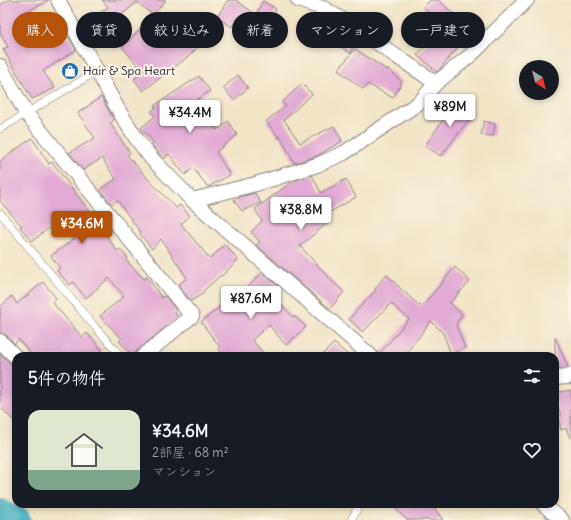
<!DOCTYPE html>
<html lang="ja">
<head>
<meta charset="utf-8">
<style>
  body { margin:0; font-family:Delius,"Klee One",sans-serif; background:#20242c; color:#f1f3f6; height:100vh; display:flex; flex-direction:column; font-size:15px; white-space:nowrap }
  * { box-sizing:border-box; margin:0 }
  p { font-size:13px; color:#9ea1a6 }
  .icon { flex:none; width:22px; height:22px; fill:none; stroke:currentColor; stroke-width:2; stroke-linecap:round; stroke-linejoin:round }
  .map { position:relative; flex:1; overflow:hidden }
  .side { position:absolute; left:12px; top:352px; width:547px; height:156px; display:flex; flex-direction:column; background:#171b24; border-radius:12px; box-shadow:0 2px 6px #0003 }
  .side>* { flex:none }
  .banner { position:absolute; left:12px; top:12px; width:547px; height:36px; display:flex; gap:8px }
  .needle { width:26px; rotate:144deg }
  .buttons { position:absolute; left:519px; top:60px; display:grid; gap:8px }
  .buttons a { display:grid; place-items:center; width:40px; height:40px; border-radius:50%; background:#171b24; box-shadow:0 2px 6px #0003; font-size:20px }
  .price { position:absolute; translate:-50% -34px; padding:0 9px; border-radius:4px; background:#fff; color:#222; font-size:13px; line-height:26px; filter:drop-shadow(0 1px 2px #0008) }
  .price::after { content:''; position:absolute; left:50%; top:24px; width:12px; height:9px; margin-left:-6px; background:inherit; clip-path:polygon(0 0,100% 0,50% 100%) }
  .price.active { background:#b45309; color:#fff }
  ul { padding:0; list-style:none }
  li { display:flex; align-items:center; gap:12px; height:100px; padding:0 16px }
  li span { display:grid; place-items:center; flex:none; width:112px; height:80px; border-radius:12px; color:#555 }
  li>.icon { margin-inline-start:auto }
  span .icon { width:48px; height:48px; fill:#fffc; stroke-width:1 }
  li b { font-size:17px }
  h2 { display:flex; justify-content:space-between; align-items:center; height:48px; padding:0 16px; font-size:17px }
  .chip { padding:0 14px; border-radius:18px; background:#171b24; box-shadow:0 2px 6px #0003; font-size:14px; line-height:36px }
  .chip.active { background:#b45309; color:#fff }
  .map>svg:first-child { display:block }
</style>
</head>
<body>
<div class="map">
<svg width="571" height="520" viewBox="0 0 571 520">
  <rect width="100%" height="100%" fill="#fcf5e5"/>
  <filter id="ink" filterUnits="userSpaceOnUse"><feTurbulence type="fractalNoise" baseFrequency=".025" numOctaves="2"/><feDisplacementMap in="SourceGraphic" scale="8" xChannelSelector="R" yChannelSelector="G"/><feConvolveMatrix kernelMatrix="1 2 1 2 8 2 1 2 1" color-interpolation-filters="sRGB"/></filter>
  <filter id="wash" filterUnits="userSpaceOnUse"><feTurbulence type="fractalNoise" baseFrequency=".012" numOctaves="4" result="noise"/><feDisplacementMap in="SourceGraphic" scale="16" xChannelSelector="R" yChannelSelector="G"/><feGaussianBlur stdDeviation="0.9" result="paint"/><feColorMatrix in="noise" values="0 0 0 0 0 0 0 0 0 0 0 0 0 0 0 0 0 1.4 0 .05"/><feComposite in="paint" operator="in"/></filter>
  <g filter="url(#wash)">
    <rect width="100%" height="100%" fill="#f1e5c8"/>
    <g fill="none" stroke-linecap="round" stroke-linejoin="round">
      <path stroke="#40afbd" stroke-width="26" d="M0,511l18,9"/>
    </g>
    <g id="blocks">
      <path fill="#e2aad4" d="M8,0h41l-28,15 22,26 18,-10 5,8 3,-2 7,13 -33,21 12,17 -23,11 -29,-50 5,-2 -8,-15v-27z
        M102,0h64l-13,15 -16,-13 -47,39 -8,-15 26,-19z
        M228,0h8l20,15 7,-14 13,8 -7,16 -5,-3 -17,21 -5,-3 8,-14 -13,-7 -5,8 -15,-10z
        M431,0h7l18,16 2,-2 20,20 -13,13 -3,-4 -25,29 -20,-17 27,-28 -21,-20z
        M149,21l22,24 25,-23 13,14 -20,20 -46,35 -9,-12 9,-8 -21,-24z
        M346,32l11,7 -7,14 -12,-8z
        M355,49l32,21 1,-1 14,13 -9,16 -25,-14 -5,5 -25,-19z
        M238,75l10,13 -14,12 -11,-12z
        M199,76l11,15 -15,10 22,29 11,-9 9,14 -21,17 14,23 -22,12 -15,-19 -8,7 -16,-21 -5,5 -13,-15 3,-1 -13,-15 14,-12 -4,-5 5,-3 -2,-2z
        M302,84l10,10 -28,26 16,23 34,-17 8,15 -25,15 -23,7 -14,-27 -1,2 -13,-17 20,-15 -4,-4z
        M101,97l13,23 -4,3 20,30 -3,2 22,25 27,28 4,-3 10,11 -9,8 29,35 15,-15 13,16 -16,16 -1,-1 -18,16 1,2 -13,8 -13,-16 9,-7 -26,-39 -9,10 -12,-15 1,-1 -24,-33 -5,4 -12,-14 16,-11 -14,-21 -19,12 -14,-17 26,-15 -17,-25z
        M457,99l18,13 -34,44 -16,-10z
        M484,121l11,3 -2,12 -12,-1z
        M32,138l17,26 3,-2 39,51 13,14 -2,2 15,22 3,-2 8,9 -2,2 18,19 3,-2 15,21 3,-2 11,14 -2,2 4,5 -46,38 -13,-14 3,-2 -22,-23 24,-20 -15,-18 -23,20 -13,-16 -3,3 -13,-14 3,-3 -9,-12 24,-18 -14,-19 -29,22 -12,-14 2,-1 -22,-25v-40z
        M312,175l9,18 25,-14 10,18 -29,17 4,6 -31,26 34,37 10,9 -14,17 -74,-64 4,-3 -9,-10 11,-11 -7,-12 38,-28z
        M255,193l6,10 -19,8 -8,-11 6,-3z
        M455,267l15,14 -20,22 12,11 -6,11 9,23 -14,6 -8,-21 -12,-12 -27,35h-25v-2l30,-35 -18,-16 -28,29 -14,-13 27,-29 -1,-1 11,-15 19,19 15,13 2,-2 1,1z
        M262,273l16,13 -7,8 22,23 1,-1 12,11 -20,18 -17,-20 -17,15 14,16h-42l-6,-8 2,-1 -19,-25 25,-20 3,3z
        M43,282l13,16 -4,4 30,35 5,-4 15,17 -6,6h-63l-15,-17 -3,5 -9,-9 -6,-2v-26l12,-11 5,8z
        M555,337l13,30 -3,2h-10z
        M334,343l15,13h-28z
        M0,353l16,17v53l-16,-16z
        M571,390v48h-1l-4,-10 -5,2 -3,-14 3,-1 -6,-16v-6z
        M391,504h40l12,16h-36z"/>
    </g>
  </g>
  <g filter="url(#ink)">
    <use href="#blocks" fill-opacity="0" stroke="#8a8482" stroke-width="1"/>
    <g fill="none" stroke-linecap="round" stroke-linejoin="round">
      <g stroke="#8a8482" stroke-width="8">
        <path id="lane" d="M0,129l97,-58
          M0,213l95,114 26,29
          M351,520l9,-16"/>
      </g>
      <g stroke="#8a8482" stroke-width="16">
        <path id="street" d="M58,0l61,111 17,27 15,20 41,42 179,156
          M298,0l27,9 40,25 31,22 40,27
          M0,66l26,47 166,203 -49,40
          M192,200l64,-16 61,-19 27,-12 76,-51 16,-19 36,-29 55,-54
          M0,341l16,16
          M555,378l13,-1 3,-2
          M543,504l19,16"/>
      </g>
      <use href="#lane" stroke="#fff" stroke-width="7"/>
      <use href="#street" stroke="#fff" stroke-width="14"/>
    </g>
  </g>
  <defs>
    <g id="shop-disc" transform="scale(0.9)"><circle r="9.5" fill="#1f6fb2" stroke="#fcf5e5"/><path d="M-5-2.5h2.3a2.7 3.5 0 0 1 5.4 0H5L5.5 6h-11ZM-1.5-2.5h3a1.5 2.3 0 0 0-3 0Z" fill="#fff"/></g>
  </defs>
  <g fill-rule="evenodd">
    <use href="#shop-disc" x="70" y="71"/>
  </g>
  <g text-anchor="middle" stroke-width="4" stroke-linejoin="round" paint-order="stroke">
    <g font-size="12" fill="#22223b" stroke="#fcf5e5" text-anchor="start">
      <text x="83" y="75">Hair &amp; Spa Heart</text>
    </g>
  </g>
</svg>
<div class="buttons">
<a><svg class="needle" viewBox="-14 -14 28 28"><path d="M0-13l5 13h-10z" fill="#e53935"/><path d="M0 13l5-13h-10z" fill="#9ea1a6"/></svg></a>
</div>
<b class="price" style="left:450px;top:128px">¥89M</b>
<b class="price" style="left:190px;top:134px">¥34.4M</b>
<b class="price" style="left:301px;top:231px">¥38.8M</b>
<b class="price active" style="left:82px;top:245px">¥34.6M</b>
<b class="price" style="left:251px;top:320px">¥87.6M</b>
<div class="banner">
<a class="chip active">購入</a>
<a class="chip">賃貸</a>
<a class="chip">絞り込み</a>
<a class="chip">新着</a>
<a class="chip">マンション</a>
<a class="chip">一戸建て</a>
</div>
<section class="side">
<h2>5件の物件<svg class="icon" aria-label="filters" viewBox="0 0 24 24"><path d="M4 7h16M4 17h16"/><circle cx="9" cy="7" r="2"/><circle cx="15" cy="17" r="2"/></svg></h2>
<ul>
<li><span style="background:linear-gradient(#dfe7d0 75%,#7fa58c 0)"><svg class="icon" aria-label="home" viewBox="0 0 24 24"><path d="M3 11l9-7 9 7M6 9v11h12V9"/></svg></span><div><b>¥34.6M</b><p>2部屋 · 68 m²</p><p>マンション</p></div><svg class="icon" aria-label="heart" viewBox="0 0 24 24"><path d="M12 20l-8-8c-3-5 5-10 8-4 3-6 11-1 8 4z"/></svg></li>
</ul>
</section>
</div>
</body>
</html>
